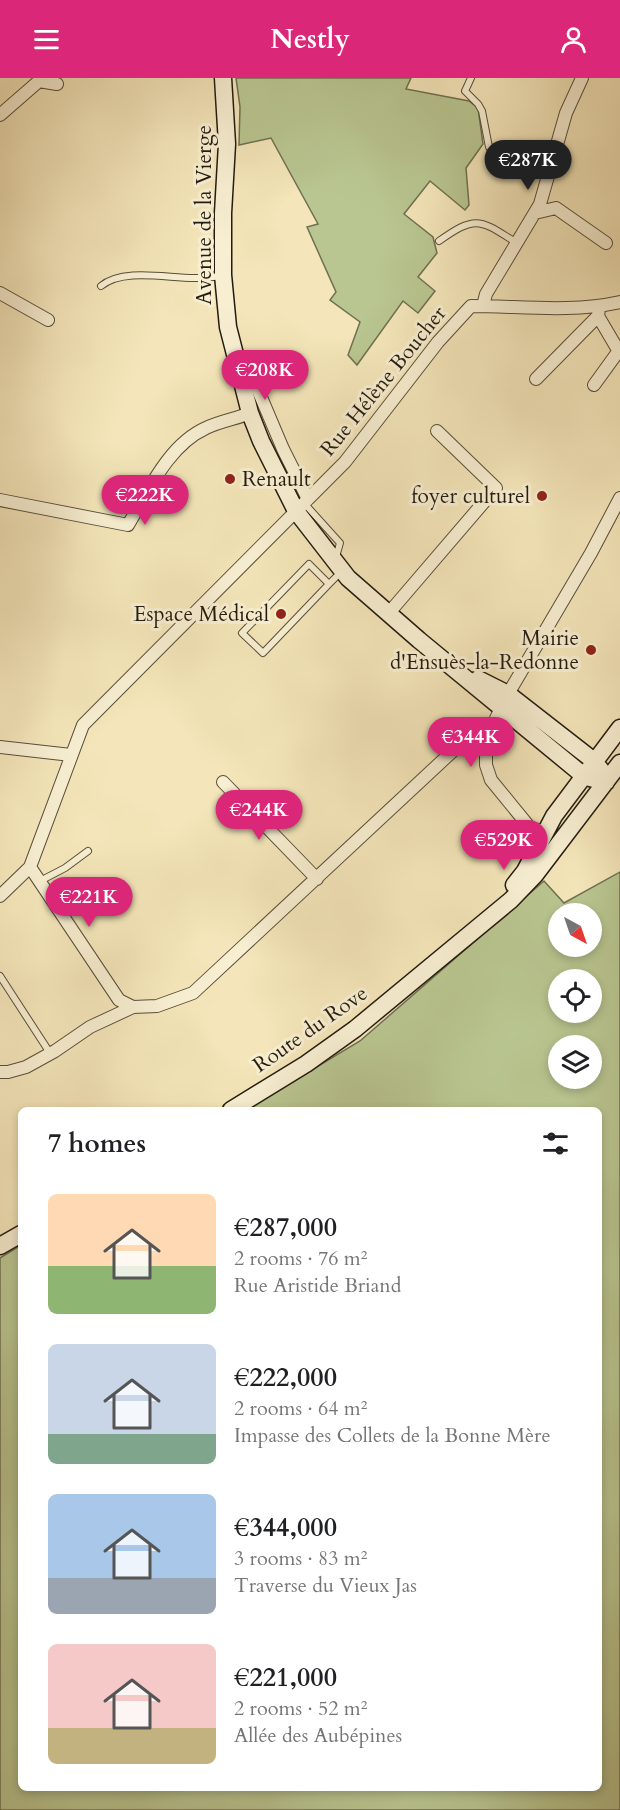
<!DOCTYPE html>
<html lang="en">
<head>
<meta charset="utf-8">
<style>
  body { margin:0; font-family:Cardo,serif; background:#f2f2f2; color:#202124; height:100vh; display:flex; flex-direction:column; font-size:22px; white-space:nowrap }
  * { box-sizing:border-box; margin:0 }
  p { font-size:20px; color:#757577 }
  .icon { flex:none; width:33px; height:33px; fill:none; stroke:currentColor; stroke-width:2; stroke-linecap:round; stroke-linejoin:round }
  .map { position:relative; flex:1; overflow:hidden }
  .side { position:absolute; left:18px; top:1029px; width:584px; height:684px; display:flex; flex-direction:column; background:#fff; border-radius:9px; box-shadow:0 3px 9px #0003 }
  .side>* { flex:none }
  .needle { width:39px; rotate:140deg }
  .fabs { position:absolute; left:548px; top:825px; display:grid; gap:12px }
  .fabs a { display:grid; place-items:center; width:54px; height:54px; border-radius:50%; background:#fff; box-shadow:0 3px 9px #0003; font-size:30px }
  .price { position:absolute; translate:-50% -51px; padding:0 14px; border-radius:21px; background:#db2777; color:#fff; font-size:20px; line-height:39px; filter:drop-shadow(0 2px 3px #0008) }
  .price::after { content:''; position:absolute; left:50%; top:36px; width:18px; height:14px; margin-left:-9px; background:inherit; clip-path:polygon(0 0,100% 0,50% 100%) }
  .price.selected { background:#222; color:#fff }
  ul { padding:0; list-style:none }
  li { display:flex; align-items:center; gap:18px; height:150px; padding:0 30px }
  li span { display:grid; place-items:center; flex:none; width:168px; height:120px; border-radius:9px; color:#555 }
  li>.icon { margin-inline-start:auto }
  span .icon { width:72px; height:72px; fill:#fffc; stroke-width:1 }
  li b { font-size:26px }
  h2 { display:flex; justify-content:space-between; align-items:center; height:72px; padding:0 30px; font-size:26px }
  header { display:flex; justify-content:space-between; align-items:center; height:78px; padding:0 30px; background:#db2777; color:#fff; font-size:27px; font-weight:800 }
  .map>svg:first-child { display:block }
</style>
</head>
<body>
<header><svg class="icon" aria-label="menu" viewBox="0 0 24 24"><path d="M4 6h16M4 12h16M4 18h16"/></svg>Nestly<svg class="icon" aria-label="person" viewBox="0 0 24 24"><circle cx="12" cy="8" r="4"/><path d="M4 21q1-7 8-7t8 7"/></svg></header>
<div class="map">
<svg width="620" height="1732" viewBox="0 0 620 1732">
  <rect width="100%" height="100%" fill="#f4e6ba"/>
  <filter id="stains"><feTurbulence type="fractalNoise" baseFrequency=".00333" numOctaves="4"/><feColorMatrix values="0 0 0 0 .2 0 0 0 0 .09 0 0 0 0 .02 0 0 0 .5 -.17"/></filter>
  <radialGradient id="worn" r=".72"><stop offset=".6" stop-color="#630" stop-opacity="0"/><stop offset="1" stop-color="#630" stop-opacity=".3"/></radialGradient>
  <path fill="#b9c691" stroke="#6e7050" stroke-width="1.5" fill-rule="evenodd" d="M236,0h175l-5,11 63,12 9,7 5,36 -17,24 3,37 -4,5 -35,-29 -26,33 29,23 4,16 -19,24 17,14 -17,22 -15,-12 -46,64 -9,-10 12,-33 -30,-22 6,-8 -29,-65 11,-3 -47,-86 -32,7 1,-38z
    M620,794v938h-620v-552l21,-13v543h577v-678h-353l115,-69 184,-160 20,22zM558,836h33v32h-33zM558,902h33v32h-33zM558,968h33v32h-33z"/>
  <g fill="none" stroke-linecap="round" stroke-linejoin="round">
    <g stroke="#584e3a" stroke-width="8">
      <path id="lane" d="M471,0l-6,13 13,13 4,7 7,36 3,4 22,10
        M439,163c38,-27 41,-21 78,2
        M101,208c23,-19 69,-7 96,-8 8,0 16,-1 24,-2
        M304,425l36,40 -4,14
        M329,506l-66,69 -21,-20 67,-69 20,20 13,-13
        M40,803l25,-13 23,-17
        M0,898l50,77"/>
    </g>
    <g stroke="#584e3a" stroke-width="14">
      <path id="street" d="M0,37l39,-34 18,3
        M535,135l21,-5 50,35
        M0,215l48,27
        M483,228l3,-12 54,-90 26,-91 16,-35
        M599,231l-1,7 20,34
        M263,295l-5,17 25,59 25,50
        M536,301l62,-63
        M594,307l26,-36
        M0,422l128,25c20,-33 40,-80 78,-97 14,-7 30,-9 44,-15
        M388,536l108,-126 -59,-57
        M0,669l71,8
        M223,704l94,97
        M546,753l-15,-2 -40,-49 -5,-15v-26l22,-45 83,-141 29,-55
        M30,789l89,133 14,7
        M0,818l30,-29 53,-142 262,-263 93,-120 33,-36c50,0 99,7 149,-4
        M0,994h8l18,-5 29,-16 35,-24 43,-20 24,-1 36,-13 277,-258 21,-8"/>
    </g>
    <g stroke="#241b0f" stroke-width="19">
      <path id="secondary" d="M223,0l4,66 -4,69v62l5,52 22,86 11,28 35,70 52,67 71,62 159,131 12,7 16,4
        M478,601l30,15 86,67 7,9
        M514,807l11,-14 29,-55 66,-88
        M231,1032l75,-46 49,-35 156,-129 24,-25 85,-112
        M0,1168l21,-12"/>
    </g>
    <use href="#lane" stroke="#f8efd2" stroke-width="6"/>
    <use href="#street" stroke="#f8efd2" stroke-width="12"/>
    <use href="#secondary" stroke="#f8efd2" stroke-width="16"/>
  </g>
  <g fill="#8f2418" stroke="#f8efd2" stroke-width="2">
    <circle cx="230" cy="401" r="6"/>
    <circle cx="542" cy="418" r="6"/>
    <circle cx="281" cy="536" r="6"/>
    <circle cx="591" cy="572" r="6"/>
  </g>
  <g text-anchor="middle" stroke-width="6" stroke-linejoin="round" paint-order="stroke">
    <g font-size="21" fill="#241b0f" stroke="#f8efd2">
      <text transform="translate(204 137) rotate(-90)" y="7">Avenue de la Vierge</text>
      <text transform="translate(383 303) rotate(-51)" y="7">Rue Hélène Boucher</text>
      <text transform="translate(310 951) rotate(-35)" y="7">Route du Rove</text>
    </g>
    <g font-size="21" fill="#241b0f" stroke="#f8efd2" text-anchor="end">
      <text x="242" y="408" text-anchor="start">Renault</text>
      <text x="530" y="425">foyer culturel</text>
      <text x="269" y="543">Espace Médical</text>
      <text x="579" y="567">Mairie<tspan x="579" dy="24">d'Ensuès-la-Redonne</tspan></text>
    </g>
  </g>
  <rect width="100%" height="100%" filter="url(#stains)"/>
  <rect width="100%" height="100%" fill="url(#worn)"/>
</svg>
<div class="fabs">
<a><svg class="needle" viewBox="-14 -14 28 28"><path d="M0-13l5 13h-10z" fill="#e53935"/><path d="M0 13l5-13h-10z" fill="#757577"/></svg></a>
<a><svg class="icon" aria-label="locate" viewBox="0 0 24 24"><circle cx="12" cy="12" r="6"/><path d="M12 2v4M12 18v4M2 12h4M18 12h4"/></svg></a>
<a><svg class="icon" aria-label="layers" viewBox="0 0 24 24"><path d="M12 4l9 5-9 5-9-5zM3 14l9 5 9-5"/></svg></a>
</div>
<b class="price selected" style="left:528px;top:113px">€287K</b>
<b class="price" style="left:265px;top:323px">€208K</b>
<b class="price" style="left:145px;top:448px">€222K</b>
<b class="price" style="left:471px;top:690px">€344K</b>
<b class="price" style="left:259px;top:763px">€244K</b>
<b class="price" style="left:504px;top:793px">€529K</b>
<b class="price" style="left:89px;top:850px">€221K</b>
<section class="side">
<h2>7 homes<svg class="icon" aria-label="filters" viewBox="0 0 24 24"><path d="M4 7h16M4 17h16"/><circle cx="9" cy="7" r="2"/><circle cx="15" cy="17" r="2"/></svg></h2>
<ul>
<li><span style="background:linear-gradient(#ffd9b3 60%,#8fb573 0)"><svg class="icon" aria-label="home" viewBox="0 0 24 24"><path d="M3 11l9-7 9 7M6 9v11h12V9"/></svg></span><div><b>€287,000</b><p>2 rooms · 76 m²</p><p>Rue Aristide Briand</p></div></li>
<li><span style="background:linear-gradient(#c9d6e8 75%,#7fa58c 0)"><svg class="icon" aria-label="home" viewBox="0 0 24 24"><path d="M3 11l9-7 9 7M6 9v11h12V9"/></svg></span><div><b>€222,000</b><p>2 rooms · 64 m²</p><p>Impasse des Collets de la Bonne Mère</p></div></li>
<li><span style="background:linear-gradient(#a9c7e8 70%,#9aa5b1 0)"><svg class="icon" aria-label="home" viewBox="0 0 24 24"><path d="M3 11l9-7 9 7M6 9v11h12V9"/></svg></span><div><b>€344,000</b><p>3 rooms · 83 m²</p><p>Traverse du Vieux Jas</p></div></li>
<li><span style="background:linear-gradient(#f6c9c9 70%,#c2b280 0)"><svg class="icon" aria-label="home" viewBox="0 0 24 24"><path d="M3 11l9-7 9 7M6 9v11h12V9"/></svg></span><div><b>€221,000</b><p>2 rooms · 52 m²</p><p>Allée des Aubépines</p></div></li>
</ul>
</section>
</div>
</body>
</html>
